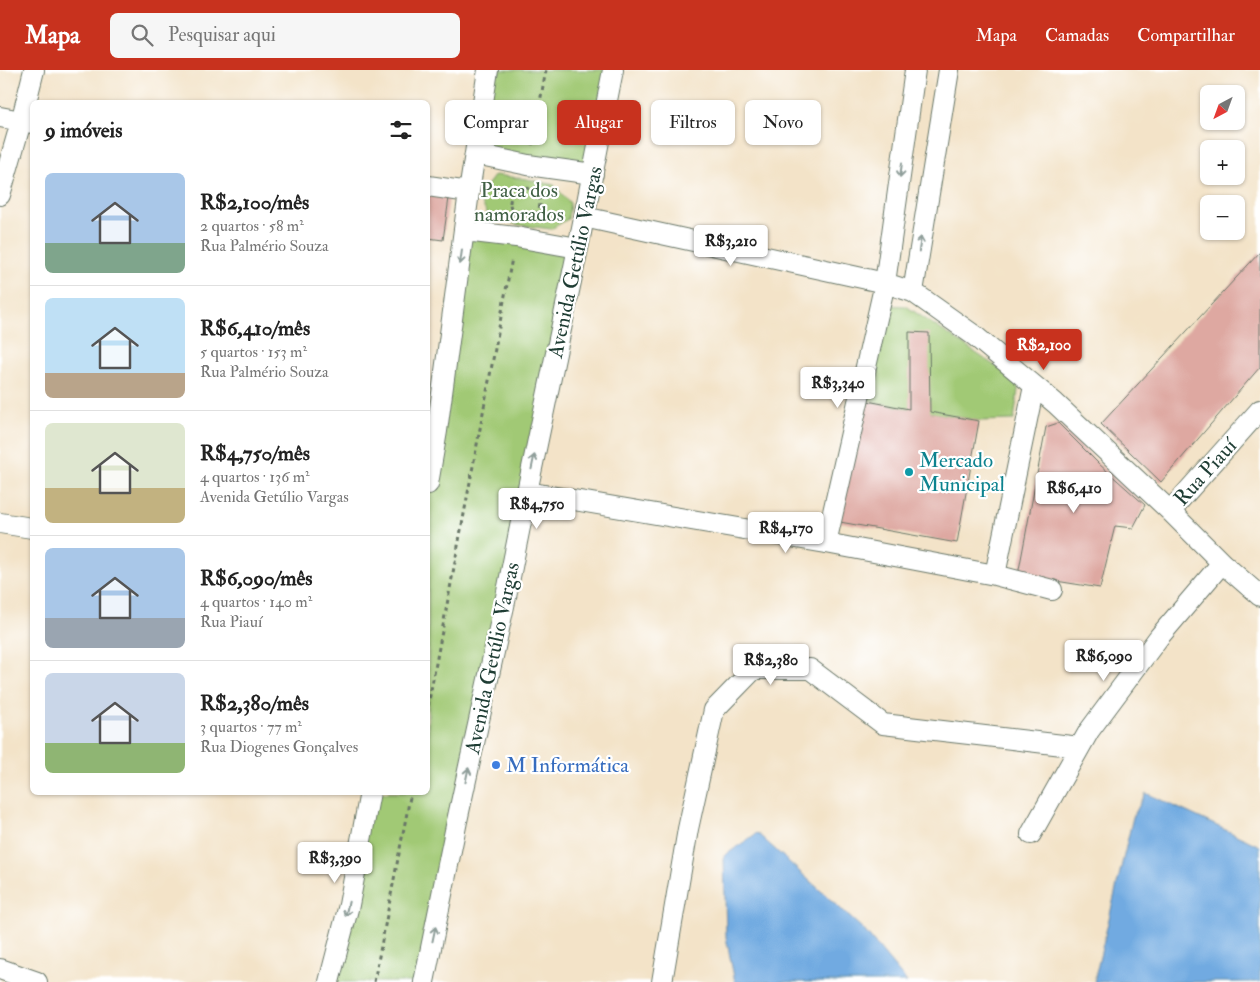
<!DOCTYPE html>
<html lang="pt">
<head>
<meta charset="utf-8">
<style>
  body { margin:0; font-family:"IM FELL Double Pica",serif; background:#f6f6f6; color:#222; height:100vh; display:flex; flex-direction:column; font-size:19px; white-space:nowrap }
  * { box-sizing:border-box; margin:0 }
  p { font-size:16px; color:#767676 }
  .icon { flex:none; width:28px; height:28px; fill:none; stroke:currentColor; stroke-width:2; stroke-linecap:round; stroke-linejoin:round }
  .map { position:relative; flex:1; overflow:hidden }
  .side { position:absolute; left:30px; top:30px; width:400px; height:695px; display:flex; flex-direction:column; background:#fff; border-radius:8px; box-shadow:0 1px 4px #0004 }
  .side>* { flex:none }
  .guide { position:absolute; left:445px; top:30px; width:475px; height:45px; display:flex; gap:10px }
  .needle { width:32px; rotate:221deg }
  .buttons { position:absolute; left:1200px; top:15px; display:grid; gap:10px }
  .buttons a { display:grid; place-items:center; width:45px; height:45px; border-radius:8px; background:#fff; box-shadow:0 1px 4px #0004; font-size:25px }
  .price { position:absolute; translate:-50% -42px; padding:0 11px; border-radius:5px; background:#fff; color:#222; font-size:16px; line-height:32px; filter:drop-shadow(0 1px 2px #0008) }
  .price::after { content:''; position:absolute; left:50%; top:30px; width:15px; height:11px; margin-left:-8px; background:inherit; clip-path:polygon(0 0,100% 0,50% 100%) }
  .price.current { background:#c8321e; color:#fff }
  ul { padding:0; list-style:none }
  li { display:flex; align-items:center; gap:15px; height:125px; padding:0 15px }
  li+li { border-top:1px solid #e0e0e0 }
  li span { display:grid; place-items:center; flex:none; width:140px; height:100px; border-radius:8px; color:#555 }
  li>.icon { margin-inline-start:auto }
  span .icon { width:60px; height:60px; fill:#fffc; stroke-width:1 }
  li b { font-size:21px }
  h2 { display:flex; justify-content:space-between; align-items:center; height:60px; padding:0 15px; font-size:21px }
  .tag { padding:0 18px; border-radius:8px; background:#fff; box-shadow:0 1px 4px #0004; font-size:18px; line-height:45px }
  .tag.current { background:#c8321e; color:#fff }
  header { display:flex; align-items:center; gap:30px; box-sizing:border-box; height:70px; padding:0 25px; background:#c8321e; color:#fff }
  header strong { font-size:24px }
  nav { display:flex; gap:28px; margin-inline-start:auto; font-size:18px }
  .search { width:350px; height:45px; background:#f6f6f6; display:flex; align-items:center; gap:12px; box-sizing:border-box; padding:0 18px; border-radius:8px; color:#767676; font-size:19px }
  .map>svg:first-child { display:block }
</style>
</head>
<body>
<header>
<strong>Mapa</strong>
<div class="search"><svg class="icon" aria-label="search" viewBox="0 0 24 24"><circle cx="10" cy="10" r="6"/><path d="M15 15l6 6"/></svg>Pesquisar aqui</div>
<nav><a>Mapa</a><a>Camadas</a><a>Compartilhar</a></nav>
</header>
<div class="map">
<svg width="1260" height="912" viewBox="0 0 1260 912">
  <rect width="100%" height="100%" fill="#fff"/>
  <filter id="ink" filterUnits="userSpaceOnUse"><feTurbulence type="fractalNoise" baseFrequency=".02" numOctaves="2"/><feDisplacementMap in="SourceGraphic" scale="10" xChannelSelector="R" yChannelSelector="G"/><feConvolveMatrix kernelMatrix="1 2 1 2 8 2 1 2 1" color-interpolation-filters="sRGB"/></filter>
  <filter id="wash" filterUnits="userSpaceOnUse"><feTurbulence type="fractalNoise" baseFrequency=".0096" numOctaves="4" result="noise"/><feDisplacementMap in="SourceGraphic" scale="20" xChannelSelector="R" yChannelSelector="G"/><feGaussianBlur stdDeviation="1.12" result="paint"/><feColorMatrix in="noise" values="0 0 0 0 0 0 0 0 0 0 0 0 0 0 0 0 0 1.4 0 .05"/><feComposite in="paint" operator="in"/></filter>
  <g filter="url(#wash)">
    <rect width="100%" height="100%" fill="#f3e3c8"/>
    <path fill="#a1c975" stroke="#608354" d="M492,0h118l-16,100 -114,-18z
      M495,105l32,4 27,6 16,18 -2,16 -17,10 -32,-4 -28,-6 -10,-16 1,-11z
      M466,164l107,17 -152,731h-91l35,-189 63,-1v-345z
      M885,235l21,1 113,76 -5,38 -35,1 -117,-21z"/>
    <path fill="#71aae1" stroke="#48748a" d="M1146,723l114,53v136h-166l39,-165z
      M757,763l106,96 44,53h-172l-9,-45 -2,-81z"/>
    <g id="blocks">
      <path fill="#dea8a1" d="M428,125l21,3 -6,42 -15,-2z
        M1260,182v115l-99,115 -60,-58z
        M909,262l20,1 1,79 49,9 -22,122 -117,-21 22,-122 47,9z
        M1058,353l41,41 46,41 -12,23 -18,-2 -15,62 -82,-13 28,-148z"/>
    </g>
  </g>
  <g filter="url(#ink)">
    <use href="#blocks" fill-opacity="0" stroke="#697768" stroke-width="1"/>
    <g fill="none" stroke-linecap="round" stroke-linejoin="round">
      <g stroke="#697768" stroke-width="22">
        <path id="minor" d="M0,47l32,6
          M476,84l52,11 65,9
          M428,116l41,6
          M0,125l21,-73 13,-52
          M584,147l301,66 28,9 62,44 80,67 115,108 52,52 38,33
          M465,161l51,6 62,11
          M913,222l36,-222
          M428,414l9,-53 32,-239 19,-122
          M527,422l299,51 169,32 57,15
          M1170,441l90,-101
          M0,453l32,5
          M826,473l59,-260 30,-213
          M995,505l39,-189
          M1031,764l58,-103 70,-94 63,-74
          M0,899l37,13
          M329,912l20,-77 21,-113
          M424,912l33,-161 49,-224 21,-105 51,-244 35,-178
          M662,912l26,-153 26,-119 40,-41h56l73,55 197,23"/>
      </g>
      <path stroke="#697768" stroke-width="3" stroke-dasharray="4 4" stroke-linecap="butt" d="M532,75l14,-75
        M510 133a15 15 0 1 1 30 0a15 15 0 1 1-30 0Z
        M428,636l84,-448
        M374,912l37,-190"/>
      <use href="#minor" stroke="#fff" stroke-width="20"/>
    </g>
    <defs><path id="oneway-shaft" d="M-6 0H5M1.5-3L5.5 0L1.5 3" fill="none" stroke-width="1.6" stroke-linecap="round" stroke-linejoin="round" transform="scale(1.25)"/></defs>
    <g stroke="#8f9e9a">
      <use href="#oneway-shaft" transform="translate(901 100) rotate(98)"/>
      <use href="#oneway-shaft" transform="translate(920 174) rotate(-81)"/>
      <use href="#oneway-shaft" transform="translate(461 187) rotate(98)"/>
      <use href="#oneway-shaft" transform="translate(533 392) rotate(-78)"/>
      <use href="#oneway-shaft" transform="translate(467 705) rotate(-78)"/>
      <use href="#oneway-shaft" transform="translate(347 839) rotate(103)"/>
      <use href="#oneway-shaft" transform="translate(434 864) rotate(-78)"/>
    </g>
  </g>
  <circle fill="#0f9aa8" stroke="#fff" stroke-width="2" cx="909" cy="402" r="5"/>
  <circle fill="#3f7fe0" stroke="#fff" stroke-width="2" cx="496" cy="695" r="5"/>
  <g text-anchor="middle" stroke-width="4.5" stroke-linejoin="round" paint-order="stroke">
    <g font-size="21" fill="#406044" stroke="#fff">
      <text x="519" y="127">Praca dos<tspan x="519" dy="24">namorados</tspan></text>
    </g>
    <g font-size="21" fill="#1f3d34" stroke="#fff">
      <text transform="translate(575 192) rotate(-78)" y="7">Avenida Getúlio Vargas</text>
      <text transform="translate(1205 402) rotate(-48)" y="7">Rua Piauí</text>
      <text transform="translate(492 588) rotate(-78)" y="7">Avenida Getúlio Vargas</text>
    </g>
    <g font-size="21" fill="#0d838f" stroke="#fff" text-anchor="start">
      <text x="919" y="397">Mercado<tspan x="919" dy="24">Municipal</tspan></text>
    </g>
    <g font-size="21" fill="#366cbe" stroke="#fff" text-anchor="start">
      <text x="506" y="702">M Informática</text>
    </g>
  </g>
</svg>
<div class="buttons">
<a><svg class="needle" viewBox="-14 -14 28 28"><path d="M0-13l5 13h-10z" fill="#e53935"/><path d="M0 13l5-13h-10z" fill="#767676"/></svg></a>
<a>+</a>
<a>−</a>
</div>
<b class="price" style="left:731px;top:197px">R$3,210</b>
<b class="price current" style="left:1044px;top:301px">R$2,100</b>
<b class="price" style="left:838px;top:339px">R$3,340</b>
<b class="price" style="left:1074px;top:444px">R$6,410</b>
<b class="price" style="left:537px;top:460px">R$4,750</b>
<b class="price" style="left:786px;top:484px">R$4,170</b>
<b class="price" style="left:1104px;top:612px">R$6,090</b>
<b class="price" style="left:771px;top:616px">R$2,380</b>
<b class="price" style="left:335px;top:814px">R$3,390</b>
<div class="guide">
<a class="tag">Comprar</a>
<a class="tag current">Alugar</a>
<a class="tag">Filtros</a>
<a class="tag">Novo</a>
</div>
<section class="side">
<h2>9 imóveis<svg class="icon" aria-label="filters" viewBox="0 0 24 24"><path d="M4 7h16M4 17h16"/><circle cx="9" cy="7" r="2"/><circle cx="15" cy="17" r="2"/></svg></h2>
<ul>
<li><span style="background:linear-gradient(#a9c7e8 70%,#7fa58c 0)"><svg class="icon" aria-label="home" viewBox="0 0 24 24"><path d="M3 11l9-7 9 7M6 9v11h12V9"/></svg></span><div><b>R$2,100/mês</b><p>2 quartos · 58 m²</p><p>Rua Palmério Souza</p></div></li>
<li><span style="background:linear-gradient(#bfe0f5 75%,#b9a48a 0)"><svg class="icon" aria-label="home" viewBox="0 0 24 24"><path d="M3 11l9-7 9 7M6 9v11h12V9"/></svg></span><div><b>R$6,410/mês</b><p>5 quartos · 153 m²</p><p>Rua Palmério Souza</p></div></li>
<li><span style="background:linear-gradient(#dfe7d0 65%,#c2b280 0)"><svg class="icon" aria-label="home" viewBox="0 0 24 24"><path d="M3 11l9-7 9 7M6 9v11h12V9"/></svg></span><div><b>R$4,750/mês</b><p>4 quartos · 136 m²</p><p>Avenida Getúlio Vargas</p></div></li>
<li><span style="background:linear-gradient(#a9c7e8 70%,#9aa5b1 0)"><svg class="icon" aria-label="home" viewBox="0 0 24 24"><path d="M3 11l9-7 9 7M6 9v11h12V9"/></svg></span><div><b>R$6,090/mês</b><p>4 quartos · 140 m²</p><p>Rua Piauí</p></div></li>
<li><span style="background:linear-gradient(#c9d6e8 70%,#8fb573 0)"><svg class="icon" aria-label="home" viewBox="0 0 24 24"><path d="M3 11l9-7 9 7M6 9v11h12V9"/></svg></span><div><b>R$2,380/mês</b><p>3 quartos · 77 m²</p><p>Rua Diogenes Gonçalves</p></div></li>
</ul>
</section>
</div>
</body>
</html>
